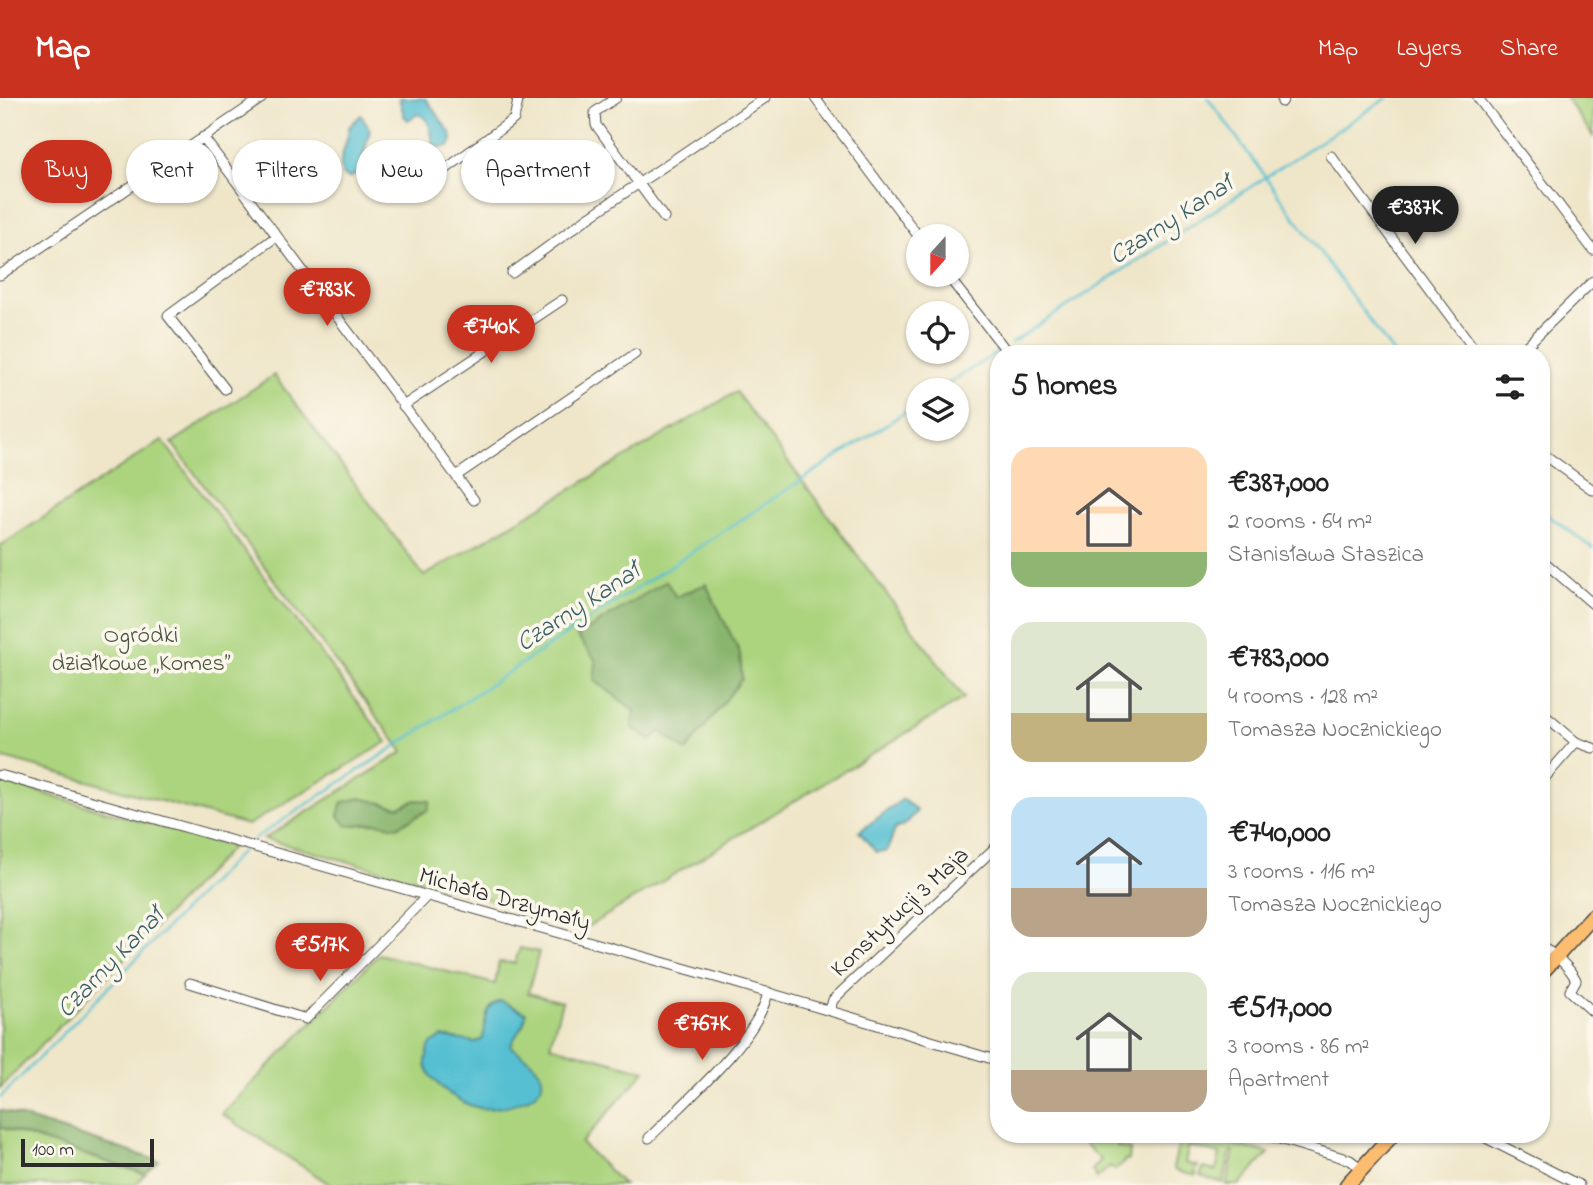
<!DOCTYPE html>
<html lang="en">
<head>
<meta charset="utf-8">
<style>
  body { margin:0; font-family:"Indie Flower",sans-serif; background:#f6f6f6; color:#222; height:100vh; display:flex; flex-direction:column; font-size:26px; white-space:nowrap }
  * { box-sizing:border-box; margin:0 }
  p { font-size:23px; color:#767676 }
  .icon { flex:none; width:38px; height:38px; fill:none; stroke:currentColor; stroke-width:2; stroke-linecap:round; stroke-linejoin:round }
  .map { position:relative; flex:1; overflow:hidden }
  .details { position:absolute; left:990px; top:247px; width:560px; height:798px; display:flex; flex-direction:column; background:#fff; border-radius:28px; box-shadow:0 2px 5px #0004 }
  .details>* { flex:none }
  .banner { position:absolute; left:21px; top:42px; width:665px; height:63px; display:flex; gap:14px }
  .needle { width:46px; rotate:201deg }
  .tools { position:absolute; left:906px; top:126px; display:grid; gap:14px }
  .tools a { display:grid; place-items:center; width:63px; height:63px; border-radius:50%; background:#fff; box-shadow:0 2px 5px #0004; font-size:35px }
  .scale { position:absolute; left:21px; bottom:18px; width:133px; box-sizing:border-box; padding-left:7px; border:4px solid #2b2b2b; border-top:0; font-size:19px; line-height:24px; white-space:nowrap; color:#2b2b2b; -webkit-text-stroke:5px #fbf7ec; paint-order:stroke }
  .price { position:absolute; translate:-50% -60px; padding:0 16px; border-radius:24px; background:#c8321e; color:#fff; font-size:23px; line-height:46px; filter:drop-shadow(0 2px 4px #0008) }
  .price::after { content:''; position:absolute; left:50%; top:42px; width:21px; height:16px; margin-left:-10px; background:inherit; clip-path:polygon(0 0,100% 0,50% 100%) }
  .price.current { background:#222; color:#fff }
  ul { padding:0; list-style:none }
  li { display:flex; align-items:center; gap:21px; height:175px; padding:0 21px }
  li span { display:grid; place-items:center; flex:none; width:196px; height:140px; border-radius:21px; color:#555 }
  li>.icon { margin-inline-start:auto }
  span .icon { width:84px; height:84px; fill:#fffc; stroke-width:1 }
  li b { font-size:30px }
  h2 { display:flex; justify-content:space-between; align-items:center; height:84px; padding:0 21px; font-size:30px }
  .chip { padding:0 24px; border-radius:32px; background:#fff; box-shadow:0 2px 5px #0004; font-size:24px; line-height:63px }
  .chip.current { background:#c8321e; color:#fff }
  header { display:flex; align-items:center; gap:42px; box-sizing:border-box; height:98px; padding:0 35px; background:#c8321e; color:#fff }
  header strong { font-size:33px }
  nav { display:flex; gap:38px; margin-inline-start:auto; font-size:24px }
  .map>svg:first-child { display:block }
</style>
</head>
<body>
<header>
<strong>Map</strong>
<nav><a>Map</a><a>Layers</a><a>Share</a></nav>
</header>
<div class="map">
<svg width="1593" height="1087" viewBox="0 0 1593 1087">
  <rect width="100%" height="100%" fill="#fbf7ec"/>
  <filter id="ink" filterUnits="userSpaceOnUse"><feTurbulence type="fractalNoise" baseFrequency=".0143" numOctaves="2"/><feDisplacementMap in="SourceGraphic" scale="14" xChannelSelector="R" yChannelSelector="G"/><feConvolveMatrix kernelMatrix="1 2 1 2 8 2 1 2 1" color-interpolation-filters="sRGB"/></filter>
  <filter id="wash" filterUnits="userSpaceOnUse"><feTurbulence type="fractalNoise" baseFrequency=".00686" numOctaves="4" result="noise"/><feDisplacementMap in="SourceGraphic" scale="28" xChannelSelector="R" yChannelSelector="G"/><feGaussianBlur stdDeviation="1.57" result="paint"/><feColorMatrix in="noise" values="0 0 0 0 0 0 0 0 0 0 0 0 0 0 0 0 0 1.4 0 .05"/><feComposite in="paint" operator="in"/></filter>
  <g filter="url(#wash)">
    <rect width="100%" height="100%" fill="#efe6c9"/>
    <path fill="#acd47f" stroke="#6c8055" stroke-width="2" d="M1566,0h27v38z
      M274,277l150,201 312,-184 228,306 -375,228 -325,-87 139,-87 -231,-309z
      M162,342l225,302 -139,83 -248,-68v-211z
      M0,683l232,66 -232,241z
      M520,850l19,4 -11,41 34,9 -12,43 95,26 -64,72 43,42h-293l-109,-71 157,-160 116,30 4,-22 16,1z
      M0,1029l145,47 -10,11h-135z
      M1092,1036h28l-3,12 13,4 -1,10 -4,-1 -1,4 -9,7 -5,-4 -13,12 -5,-8 9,-10 -17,-17z
      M1181,1036h10l78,19 -30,32h-13l8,-33 -3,-1 -8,32 -23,-7 3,-8 13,3 4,-17 -31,-8 -4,17 13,3 -4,6 3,2 -2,2 -19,-5 -3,-3z"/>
    <path fill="#89b66e" stroke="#5a704c" stroke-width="2" d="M666,483l10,16 30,-13 34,69 2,26 -56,72 -26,-20 -9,10 -19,-14 3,-16 -41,-31 2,-19 -19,-25z
      M360,700l39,9 17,-7 14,1 -2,9 -31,17 -21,-4 -29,3 -9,-11 4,-13z
      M0,1012l159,51 -14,13 -145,-47z"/>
    <path fill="#56c0d2" stroke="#40767e" stroke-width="2" d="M399,0l27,1 25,35 1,6 -3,6 -8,1 -7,-2c-4,-12 -2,-26 -16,-31l-10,6 -4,-4z
      M361,17l9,15 -11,43 -10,5 -6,-3c-7,-18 6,-31 6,-48z
      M903,701l14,12 -11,13 -11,5 -8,22 -11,1 -17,-20z
      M501,903l25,12c0,14 -12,21 -15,34 11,8 28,17 31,31 4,22 -46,33 -62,30 -18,-3 -49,-24 -54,-42 -1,-7 2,-15 4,-21l12,-8 34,5 7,-3c2,-15 1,-33 18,-38z"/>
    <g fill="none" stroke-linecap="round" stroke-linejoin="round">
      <path stroke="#56c0d2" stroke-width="2.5" d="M1208,0l186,256
        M1011,245l376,-245
        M939,292l60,-39
        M1542,413l51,37
        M254,741l665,-436
        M0,1000l242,-247"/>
    </g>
  </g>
  <g filter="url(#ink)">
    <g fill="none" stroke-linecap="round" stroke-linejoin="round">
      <g stroke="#484743" stroke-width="11">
        <path id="street" d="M616,0l-21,14 1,13 68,93
          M815,0l104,139
          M1478,0l115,152
          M1282,4l2,-4
          M203,39l271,363
          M1331,58l147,198
          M428,84l86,-63 4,-18 -2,-3
          M512,175l77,-56 176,-119
          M0,177l262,-177
          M947,177l62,79
          M1518,256l75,-73
          M225,291l-57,-73 109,-80
          M403,308l159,-106
          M1542,355l51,37
          M456,378l179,-122
          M1542,462l51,44
          M1542,615l34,29 17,6
          M0,677l722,204 277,82
          M1542,683l34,-39
          M1542,850c13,5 28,20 34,32l-6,11 23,21
          M190,885l116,36 121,-123
          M830,912l3,-10 6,-6 160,-150
          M1263,1036l87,26 12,9
          M1478,1036l101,51
          M649,1040c34,-35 110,-99 119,-146"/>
      </g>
      <g stroke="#484743" stroke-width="17">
        <path id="primary" d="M1542,874l51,-56
          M1347,1087l46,-51"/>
      </g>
      <use href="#street" stroke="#fff" stroke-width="9"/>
      <use href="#primary" stroke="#fcbd6f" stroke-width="14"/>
    </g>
  </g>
  <g text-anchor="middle" stroke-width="7" stroke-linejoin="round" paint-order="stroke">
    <g font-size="24" fill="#4b5540" stroke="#fbf7ec">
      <text x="141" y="544">Ogródki<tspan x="141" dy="28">działkowe „Komes”</tspan></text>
    </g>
    <g font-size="24" fill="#2b2b2b" stroke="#fbf7ec">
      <text transform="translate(505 800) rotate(16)" y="8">Michała Drzymały</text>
      <text transform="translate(899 813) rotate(-43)" y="8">Konstytucji 3 Maja</text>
    </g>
    <g font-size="26" font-style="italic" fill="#3a5f65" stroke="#fbf7ec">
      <text transform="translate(1170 121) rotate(-33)" y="9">Czarny Kanał</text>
      <text transform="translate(577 508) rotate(-33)" y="9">Czarny Kanał</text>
      <text transform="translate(109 864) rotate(-46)" y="9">Czarny Kanał</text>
    </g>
  </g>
</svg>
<div class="tools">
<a><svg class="needle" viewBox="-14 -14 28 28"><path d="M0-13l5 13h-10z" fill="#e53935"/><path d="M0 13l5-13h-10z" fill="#767676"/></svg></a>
<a><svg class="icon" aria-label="locate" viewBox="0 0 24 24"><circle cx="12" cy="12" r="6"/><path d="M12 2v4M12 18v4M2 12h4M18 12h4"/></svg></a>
<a><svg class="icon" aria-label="layers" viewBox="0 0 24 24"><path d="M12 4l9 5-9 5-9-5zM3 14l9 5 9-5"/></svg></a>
</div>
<div class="scale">100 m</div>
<b class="price current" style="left:1415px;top:148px">€387K</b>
<b class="price" style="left:327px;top:230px">€783K</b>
<b class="price" style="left:491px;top:267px">€740K</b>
<b class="price" style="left:320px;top:885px">€517K</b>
<b class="price" style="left:702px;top:964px">€767K</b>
<div class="banner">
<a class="chip current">Buy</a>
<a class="chip">Rent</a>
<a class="chip">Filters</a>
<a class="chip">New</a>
<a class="chip">Apartment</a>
</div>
<section class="details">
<h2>5 homes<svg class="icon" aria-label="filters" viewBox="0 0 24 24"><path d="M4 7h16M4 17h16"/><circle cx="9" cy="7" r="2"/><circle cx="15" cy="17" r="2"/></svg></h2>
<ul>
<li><span style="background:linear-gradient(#ffd9b3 75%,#8fb573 0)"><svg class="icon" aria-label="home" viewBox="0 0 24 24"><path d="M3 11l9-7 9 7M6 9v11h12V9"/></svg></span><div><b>€387,000</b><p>2 rooms · 64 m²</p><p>Stanisława Staszica</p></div></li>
<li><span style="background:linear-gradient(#dfe7d0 65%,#c2b280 0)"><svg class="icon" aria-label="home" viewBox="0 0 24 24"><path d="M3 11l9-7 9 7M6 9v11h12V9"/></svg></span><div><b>€783,000</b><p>4 rooms · 128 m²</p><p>Tomasza Nocznickiego</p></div></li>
<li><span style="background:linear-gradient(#bfe0f5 65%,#b9a48a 0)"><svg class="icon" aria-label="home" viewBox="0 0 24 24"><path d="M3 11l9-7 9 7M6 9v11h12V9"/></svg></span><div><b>€740,000</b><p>3 rooms · 116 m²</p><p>Tomasza Nocznickiego</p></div></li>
<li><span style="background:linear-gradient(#dfe7d0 70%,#b9a48a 0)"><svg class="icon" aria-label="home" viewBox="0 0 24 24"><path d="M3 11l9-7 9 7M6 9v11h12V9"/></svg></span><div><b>€517,000</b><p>3 rooms · 86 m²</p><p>Apartment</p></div></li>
</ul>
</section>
</div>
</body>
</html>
